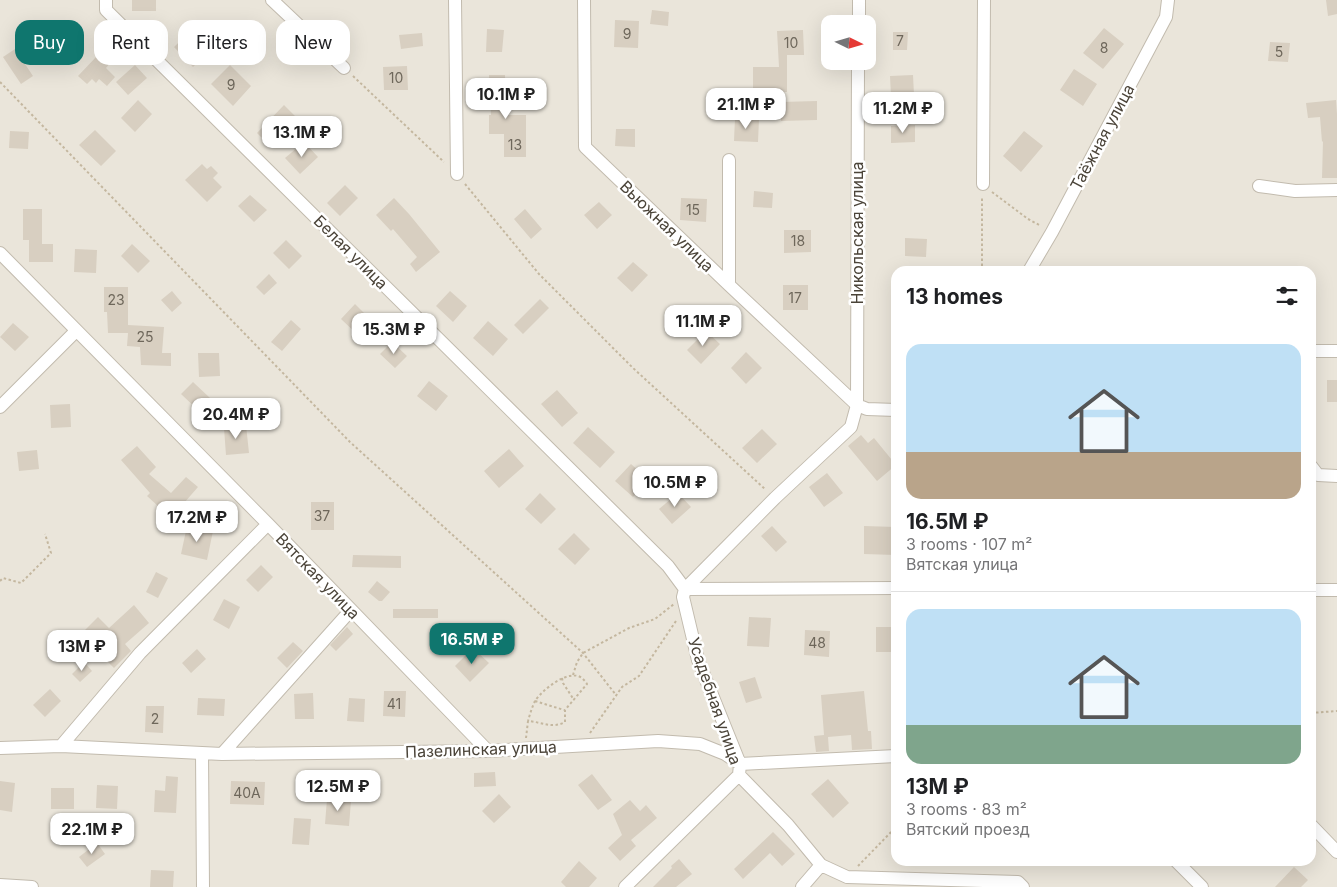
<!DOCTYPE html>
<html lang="en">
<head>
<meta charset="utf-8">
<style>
  body { margin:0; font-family:Inter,sans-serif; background:#f2f2f2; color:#202124; height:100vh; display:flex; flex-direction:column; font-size:19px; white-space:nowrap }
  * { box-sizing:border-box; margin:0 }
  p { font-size:16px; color:#757577 }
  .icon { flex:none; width:28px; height:28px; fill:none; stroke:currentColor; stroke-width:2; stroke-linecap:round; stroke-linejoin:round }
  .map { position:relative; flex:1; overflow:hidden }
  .side { position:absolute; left:891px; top:266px; width:425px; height:600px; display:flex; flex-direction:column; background:#fff; border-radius:15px; box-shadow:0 5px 20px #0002 }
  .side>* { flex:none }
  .banner { position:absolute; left:15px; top:20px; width:475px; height:45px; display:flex; gap:10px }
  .needle { width:32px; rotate:95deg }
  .controls { position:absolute; left:821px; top:15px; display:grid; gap:10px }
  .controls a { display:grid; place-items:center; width:55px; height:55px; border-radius:10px; background:#fff; box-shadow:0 5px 20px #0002; font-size:25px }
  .price { position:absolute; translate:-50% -42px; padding:0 11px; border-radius:10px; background:#fff; color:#222; font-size:16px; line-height:32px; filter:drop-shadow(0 1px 2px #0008) }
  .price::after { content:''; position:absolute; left:50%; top:30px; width:15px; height:11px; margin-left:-8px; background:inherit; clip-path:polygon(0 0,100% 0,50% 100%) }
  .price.on { background:#0f766e; color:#fff }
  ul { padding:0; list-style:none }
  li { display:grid; align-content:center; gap:10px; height:265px; padding:0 15px }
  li+li { border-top:1px solid #e0e0e0 }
  li span { display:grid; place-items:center; height:155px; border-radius:15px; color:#555 }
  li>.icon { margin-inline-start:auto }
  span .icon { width:90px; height:90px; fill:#fffc; stroke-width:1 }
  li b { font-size:21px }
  h2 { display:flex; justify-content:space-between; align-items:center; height:60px; padding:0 15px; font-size:21px }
  .pill { padding:0 18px; border-radius:15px; background:#fff; box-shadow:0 5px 20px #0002; font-size:18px; line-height:45px }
  .pill.on { background:#0f766e; color:#fff }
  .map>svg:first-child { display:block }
</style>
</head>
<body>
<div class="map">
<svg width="1337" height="887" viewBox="0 0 1337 887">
  <rect width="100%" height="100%" fill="#f6f3ec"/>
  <path fill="#eae5da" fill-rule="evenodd" d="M0,0h1337v887h-1337zM830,24h38v37h-38zM896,271h415v590h-415z"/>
  <path fill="#d8cfc1" d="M132,0h24v11h-24z
    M1326,0h11v14l-9,2z
    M652,10l17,2 -1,14 -18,-2z
    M615,20l24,1 -1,27 -24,-1z
    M194,28l18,20 -19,19 -19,-20z
    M1104,28l20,16 -21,25 -20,-16z
    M487,29l17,1 -2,22h-16z
    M803,30l1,25h-17v37h-34v-25h26l-2,-36z
    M893,32h15l-1,18h-14z
    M422,33l1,13 -22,3 -2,-14z
    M1270,42l20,1 -2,19 -20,-1z
    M15,49l18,27 -12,8 -18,-27z
    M97,56l4,3 3,-3 7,6 -5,6 9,9 -8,9 -8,-7 -3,4 -4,-4 -5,5 -9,-8z
    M135,65l12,13 -19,17 -12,-13z
    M230,65l21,21 -18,20 -22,-22z
    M407,66l1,24h-24l-1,-23z
    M1074,69l23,15 -14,22 -23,-16z
    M489,75h16l1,40h20v42h-22v-23h-15v-19h2z
    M913,75l1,20 -23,1 -1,-20z
    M138,100l14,14 -17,18 -14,-14z
    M1336,100l1,14v64h-15l1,-37 -1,1 -2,-25 -12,1 -2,-15z
    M817,101v19l-36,1v-19z
    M284,105l11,11 -28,27 -10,-10z
    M735,118l24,1 -1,23 -24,-1z
    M915,125v17l-24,1v-17z
    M616,129h19v18l-20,-1z
    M95,130l21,21 -15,15 -22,-21z
    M10,131l19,1 -1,17 -19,-1z
    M1024,131l19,15 -22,26 -18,-16z
    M304,142l14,15 -18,17 -15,-16z
    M202,164l5,5 4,-3 7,7 -5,5 9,9 -15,15 -22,-22z
    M345,185l13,13 -18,18 -13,-13z
    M754,191l19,2 -1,15 -19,-1z
    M250,195l17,15 -13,12 -16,-16z
    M394,198l15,16 31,38 -24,20 -6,-8 7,-7 -24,-28 -2,2 -15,-16z
    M681,198l26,1 -1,23 -26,-2z
    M599,202l13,13 -15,14 -13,-14z
    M23,209h19v35h11v18h-24v-22h-6z
    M525,209l17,20 -11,10 -17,-20z
    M784,230h27v22l-27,1z
    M905,238l22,1 -1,18 -21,-1z
    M286,240l16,16 -13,13 -16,-16z
    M132,244l18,17 -12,12 -17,-17z
    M75,249l22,1 -1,23 -22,-1z
    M633,262l15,13 -16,17 -15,-14z
    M269,274l8,9 -13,12 -8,-8z
    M783,285h25v25h-25z
    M104,287h24v40v-2l36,2 -2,26h9v13l-30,-1 -1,-18 -13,-1 1,-13h-20l-1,-21h-3z
    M172,291l10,12 -10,9 -11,-12z
    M450,291l17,15 -14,16 -17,-16z
    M540,299l9,9 -26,26 -9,-9z
    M355,304l18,18 -14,14 -18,-17z
    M291,320l10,9 -19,22 -11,-9z
    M488,321l20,18 -15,17 -20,-18z
    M13,323l16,14 -14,14 -15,-14z
    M706,331l14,13 -19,20 -14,-14z
    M392,342l15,14 -12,12 -15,-14z
    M746,352l16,16 -16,16 -15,-16z
    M198,353h21l1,23 -21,1z
    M1327,380h10v22h-10z
    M429,381l19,15 -12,15 -19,-15z
    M193,382l17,16 -11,13 -18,-17z
    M557,390l21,23 -16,14 -21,-23z
    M70,404l1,23 -20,1 -1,-23z
    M246,425l3,28 -23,2 -2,-27z
    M588,427l27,25 -15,16 -27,-25z
    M762,429l15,15 -20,19 -15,-15z
    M861,435l7,8 6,-5 22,27 -19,16 -29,-35z
    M137,446l19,21 -7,7 22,19 15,-16 12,10 -27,31 -24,-22 3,-3 -29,-33z
    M509,449l15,17 -25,22 -15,-17z
    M37,450l2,19 -20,2 -2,-19z
    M631,464l18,16 -16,17 -18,-16z
    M827,473l16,20 -19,14 -15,-20z
    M540,493l16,16 -15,15 -16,-15z
    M678,493l13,14 -19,17 -13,-15z
    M311,502h23v28h-23z
    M187,526l26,5 -6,29 -26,-6z
    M772,526l15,16 -11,10 -15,-16z
    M864,526l32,1 -1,28 -31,-1z
    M574,533l16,16 -15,16 -17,-16z
    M353,555l48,1v12l-49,-1z
    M261,565l12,12 -15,15 -12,-12z
    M156,572l12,6 -10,20 -12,-6z
    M377,581l13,11 -8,9h-3l-11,-9z
    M224,599l16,8 -11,22 -16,-9z
    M134,605l15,18 -24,21 6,7 -17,17 -10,-10 9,-10 -15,-15 -10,10 -8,-8 18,-18 11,11z
    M393,609h45v9h-45z
    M749,617l22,1 -2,29 -22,-1z
    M347,627l6,7 -17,17 -6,-6z
    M876,627h20v25h-20z
    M805,630l25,1 -1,26 -25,-2z
    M293,642l10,9 -16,17 -10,-10z
    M473,648l16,15 -19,19 -15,-16z
    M197,649l9,10 -15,14 -9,-10z
    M84,662l8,9 -12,11 -8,-8z
    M755,677l7,21 -16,5 -7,-21z
    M50,689l11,12 -16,16 -12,-12z
    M384,691h22l-1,26 -22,-1z
    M864,691l4,40h3l1,18 -20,1 -1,-15 -23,2 1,14 -13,1 -2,-16 10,-1 -3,-40z
    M313,693l1,26h-19l-1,-25z
    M198,698l27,1 -1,17 -27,-1z
    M349,698l16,1 -1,23 -17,-1z
    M146,706h18l-1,27 -18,-1z
    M495,772l1,14 -22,1v-14z
    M592,774l20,26 -14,10 -20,-25z
    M166,776l12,1 -2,36 -22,-1 1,-22 10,1z
    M828,779l21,24 -16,15 -22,-24z
    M0,781l15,2 -3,29 -12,-2z
    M231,781l34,1 -1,23 -34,-1z
    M97,785l21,1 -1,23 -21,-1z
    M51,788h23v21h-23z
    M499,794l12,13 -17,16 -12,-12z
    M327,799l24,2 -2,25 -24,-2z
    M630,800l10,11 6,-6 11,13 -26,22 5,6 -16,15 -12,-13 14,-13 -9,-21z
    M294,818l17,1 -2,26 -17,-1z
    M773,832l22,22 -13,12 -12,-13 -27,26 -9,-10z
    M97,843l8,11 -18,13 -8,-10z
    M679,859l13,15 -16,13h-23l19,-19 -1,-2z
    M579,861l18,17 -8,9h-23l-5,-5z
    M1294,867l14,13 -7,7h-26z
    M151,870l23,1 -1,16h-23z"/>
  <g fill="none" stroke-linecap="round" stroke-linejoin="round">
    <g stroke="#c2bbae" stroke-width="14">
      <path id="minor" d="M106,0v10l562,556 17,23
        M272,0l72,68
        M455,0l2,174
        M584,0l1,147 144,138 128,120 10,4 29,1
        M859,24v-24
        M983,184l1,-184
        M1259,186l36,5 42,-1
        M0,253l268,271 220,227
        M1029,271l23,-39 114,-215 2,-17
        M729,285v-125
        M1311,351h26
        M0,407l76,-76
        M1311,466l7,9 19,1
        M685,589l211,-1
        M1311,590h26
        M61,746l79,-93 128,-129
        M0,748l61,-2 161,8 266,-3 170,-10 42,3 25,10 15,10 156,-8
        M202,753l1,134
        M222,754l129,-144
        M739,775l49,50 33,40 26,12 171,5 5,5
        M1311,825l26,27
        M1176,861l26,26
        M0,885l32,2
        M625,887l114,-112 1,-11 -42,-104 -15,-63 2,-8 90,-91 76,-71 6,-22 1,-344
        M802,887l19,-22"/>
    </g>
    <path stroke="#c4b79f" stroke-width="2" stroke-dasharray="2.5 2.5" stroke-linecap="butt" d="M353,76l91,86
      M0,82l350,360 233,211 33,42
      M465,184l74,90 94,94 133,122
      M992,192l36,27 13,7
      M982,271v-75
      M0,581l3,-3 18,5 30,-30 -6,-19
      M573,675l4,-13 6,-9 46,-25 26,-9 19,-15
      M562,678l1,5 11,17
      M535,701l29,9
      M1311,713l26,-2
      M590,733l32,-46 17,-11 37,-55
      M526,738l2,-17c14,1 24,8 37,1v-12l22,-26c-1,-2 -3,-4 -5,-6 -13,-10 -40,12 -47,23 -3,6 -5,13 -7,20
      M858,866l38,-39"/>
    <use href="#minor" stroke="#fff" stroke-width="12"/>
  </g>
  <g text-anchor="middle" stroke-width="5" stroke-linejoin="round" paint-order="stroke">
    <g font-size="14" fill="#6e675b">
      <text x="627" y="39">9</text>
      <text x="900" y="46">7</text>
      <text x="791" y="48">10</text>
      <text x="1104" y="53">8</text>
      <text x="1279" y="57">5</text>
      <text x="396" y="83">10</text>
      <text x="231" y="90">9</text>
      <text x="515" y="150">13</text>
      <text x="693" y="215">15</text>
      <text x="798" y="246">18</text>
      <text x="795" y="303">17</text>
      <text x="116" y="305">23</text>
      <text x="145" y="342">25</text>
      <text x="322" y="521">37</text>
      <text x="817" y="648">48</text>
      <text x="394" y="709">41</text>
      <text x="155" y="724">2</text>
      <text x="247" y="798">40А</text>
    </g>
    <g font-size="16" fill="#4b4439" stroke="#fff">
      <text transform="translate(1102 137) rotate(-62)" y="6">Таёжная улица</text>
      <text transform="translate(667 226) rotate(44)" y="6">Вьюжная улица</text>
      <text transform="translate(857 233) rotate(-90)" y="6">Никольская улица</text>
      <text transform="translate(351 252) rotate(45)" y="6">Белая улица</text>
      <text transform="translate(318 576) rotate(46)" y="6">Вятская улица</text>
      <text transform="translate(715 701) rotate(71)" y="6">Усадебная улица</text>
      <text transform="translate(481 749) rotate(-2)" y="6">Пазелинская улица</text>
    </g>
  </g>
</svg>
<div class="controls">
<a><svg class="needle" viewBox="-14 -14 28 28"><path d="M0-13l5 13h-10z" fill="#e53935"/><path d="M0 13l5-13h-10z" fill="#757577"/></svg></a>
</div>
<b class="price" style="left:506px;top:120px">10.1M ₽</b>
<b class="price" style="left:746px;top:130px">21.1M ₽</b>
<b class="price" style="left:903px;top:134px">11.2M ₽</b>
<b class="price" style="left:302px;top:158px">13.1M ₽</b>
<b class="price" style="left:703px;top:347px">11.1M ₽</b>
<b class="price" style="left:394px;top:355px">15.3M ₽</b>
<b class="price" style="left:236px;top:440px">20.4M ₽</b>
<b class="price" style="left:675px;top:508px">10.5M ₽</b>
<b class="price" style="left:197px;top:543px">17.2M ₽</b>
<b class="price on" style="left:472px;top:665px">16.5M ₽</b>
<b class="price" style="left:82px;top:672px">13M ₽</b>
<b class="price" style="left:338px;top:812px">12.5M ₽</b>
<b class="price" style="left:92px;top:855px">22.1M ₽</b>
<div class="banner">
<a class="pill on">Buy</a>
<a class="pill">Rent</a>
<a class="pill">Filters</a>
<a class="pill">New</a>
</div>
<section class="side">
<h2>13 homes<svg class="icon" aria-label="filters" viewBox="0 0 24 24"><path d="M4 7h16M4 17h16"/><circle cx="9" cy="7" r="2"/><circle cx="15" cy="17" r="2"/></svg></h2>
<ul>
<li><span style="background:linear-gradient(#bfe0f5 70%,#b9a48a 0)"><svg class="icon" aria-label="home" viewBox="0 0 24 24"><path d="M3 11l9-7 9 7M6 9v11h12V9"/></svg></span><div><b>16.5M ₽</b><p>3 rooms · 107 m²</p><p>Вятская улица</p></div></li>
<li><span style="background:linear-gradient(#bfe0f5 75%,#7fa58c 0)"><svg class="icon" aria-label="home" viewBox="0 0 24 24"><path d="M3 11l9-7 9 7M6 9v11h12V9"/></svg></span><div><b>13M ₽</b><p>3 rooms · 83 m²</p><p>Вятский проезд</p></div></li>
</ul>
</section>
</div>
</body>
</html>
